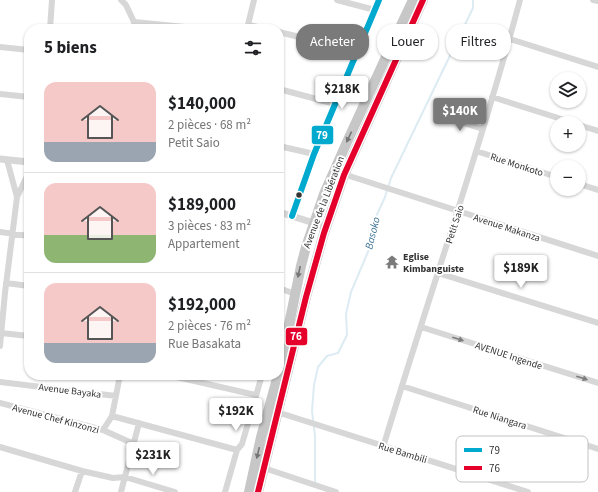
<!DOCTYPE html>
<html lang="fr">
<head>
<meta charset="utf-8">
<style>
  body { margin:0; font-family:"Source Sans 3",sans-serif; background:#f6f6f6; color:#202124; height:100vh; display:flex; flex-direction:column; font-size:15px; white-space:nowrap }
  * { box-sizing:border-box; margin:0 }
  p { font-size:13px; color:#757577 }
  .icon { flex:none; width:22px; height:22px; fill:none; stroke:currentColor; stroke-width:2; stroke-linecap:round; stroke-linejoin:round }
  .map { position:relative; flex:1; overflow:hidden }
  .side { position:absolute; left:24px; top:24px; width:260px; height:356px; display:flex; flex-direction:column; background:#fff; border-radius:16px; box-shadow:0 1px 3px #0004 }
  .side>* { flex:none }
  .guide { position:absolute; left:296px; top:24px; width:242px; height:36px; display:flex; gap:8px }
  .buttons { position:absolute; left:550px; top:72px; display:grid; gap:8px }
  .buttons a { display:grid; place-items:center; width:36px; height:36px; border-radius:50%; background:#fff; box-shadow:0 1px 3px #0004; font-size:20px }
  .price { position:absolute; translate:-50% -34px; padding:0 9px; border-radius:4px; background:#fff; color:#222; font-size:13px; line-height:26px; filter:drop-shadow(0 1px 2px #0008) }
  .price::after { content:''; position:absolute; left:50%; top:24px; width:12px; height:9px; margin-left:-6px; background:inherit; clip-path:polygon(0 0,100% 0,50% 100%) }
  .price.selected { background:#7a7a7a; color:#fff }
  ul { padding:0; list-style:none }
  li { display:flex; align-items:center; gap:12px; height:100px; padding:0 20px }
  li+li { border-top:1px solid #e0e0e0 }
  li span { display:grid; place-items:center; flex:none; width:112px; height:80px; border-radius:12px; color:#555 }
  li>.icon { margin-inline-start:auto }
  span .icon { width:48px; height:48px; fill:#fffc; stroke-width:1 }
  li b { font-size:17px }
  h2 { display:flex; justify-content:space-between; align-items:center; height:48px; padding:0 20px; font-size:17px }
  .chip { padding:0 14px; border-radius:16px; background:#fff; box-shadow:0 1px 3px #0004; font-size:14px; line-height:36px }
  .chip.selected { background:#7a7a7a; color:#fff }
  .map>svg:first-child { display:block }
</style>
</head>
<body>
<div class="map">
<svg width="598" height="492" viewBox="0 0 598 492">
  <rect width="100%" height="100%" fill="#fff"/>
  <g fill="none" stroke-linecap="round" stroke-linejoin="round">
    <path stroke="#ddebf3" stroke-width="2" d="M315,483v-47l-3,-25 2,-26 4,-18 9,-11 11,-3 9,-18 -1,-21 5,-22 19,-45 5,-28 10,-22 6,-19 82,-170v-8"/>
    <path stroke="#d7d7d7" stroke-width="6" d="M121,0l5,5 8,17
      M337,0l38,10
      M593,0l5,1
      M134,22l71,7
      M249,25l17,4
      M50,29l2,-29
      M247,29l7,-29
      M279,32l78,19
      M510,39l88,28
      M0,47l29,3
      M279,89l56,15
      M0,94l29,3
      M492,97l82,26
      M444,117l39,12
      M579,125l19,6
      M279,146l35,8
      M476,151l81,26
      M7,160l10,37
      M334,171l264,85
      M579,184l19,6
      M292,216l22,-62 65,-154
      M0,232l29,4
      M438,273l160,50
      M6,283l23,3
      M279,288l16,6
      M279,301l2,-12
      M421,327l177,56
      M1,333l28,3
      M0,346l5,-53 12,-96 12,-25
      M168,375l88,20
      M0,382l116,14
      M402,386l196,63
      M0,403l103,27 31,14
      M277,412l251,80
      M112,416l125,34
      M103,430l9,-14 8,-41
      M382,445l2,-1c45,-148 96,-295 136,-444
      M0,447l82,24 -7,21
      M264,468l72,24
      M82,471l31,7 12,-1 50,15
      M121,492l18,-69
      M225,492l12,-42 5,-6 20,-69"/>
    <path stroke="#d7d7d7" stroke-width="7" d="M0,159l29,3
      M279,212l35,11 12,4"/>
    <path stroke="#c7c7c7" stroke-width="10" d="M279,369l8,-35 14,-68 5,-19 18,-53 23,-52 38,-83 28,-59
      M249,492l12,-55 17,-62
      M258,492l48,-195 18,-64 20,-58 79,-175"/>
    <g stroke="#fff" stroke-width="9">
      <path id="bus-1" d="M292,216l22,-62 65,-154"/>
    </g>
    <g stroke="#fff" stroke-width="9">
      <path id="bus-2" d="M258,492l48,-195 18,-64 20,-58 79,-175"/>
    </g>
    <use href="#bus-1" stroke="#00a9ce" stroke-width="6"/>
    <use href="#bus-2" stroke="#e4002b" stroke-width="6"/>
  </g>
  <defs><path id="oneway-solid" d="M-6-.8H1V-3.2L6.5 0L1 3.2V.8H-6Z"/></defs>
  <g fill="#767676">
    <use href="#oneway-solid" transform="translate(349 137) rotate(115)"/>
    <use href="#oneway-solid" transform="translate(299 272) rotate(102)"/>
    <use href="#oneway-solid" transform="translate(258 453) rotate(103)"/>
  </g>
  <g fill="#7d7d7d">
    <use href="#oneway-solid" transform="translate(458 339) rotate(18)"/>
    <use href="#oneway-solid" transform="translate(582 378) rotate(18)"/>
  </g>
  <defs>
    <g id="temple-bare" transform="scale(1.08)"><path d="M0-6L5-2H3V0L6.5 2.5H4V6H1.5V3h-3V6H-4V2.5H-6.5L-3 0V-2H-5Z" fill="#7a7a7a" stroke="#fff" stroke-width="2.5" paint-order="stroke"/></g>
  </defs>
  <g fill-rule="evenodd">
    <use href="#temple-bare" x="392" y="262"/>
  </g>
  <circle fill="#333" stroke="#fff" stroke-width="1.5" cx="299" cy="195" r="3.5"/>
  <g text-anchor="middle" stroke-width="4" stroke-linejoin="round" paint-order="stroke">
    <g font-size="10" fill="#333" stroke="#fff">
      <text transform="translate(517 164) rotate(18)" y="4">Rue Monkoto</text>
      <text transform="translate(323 202) rotate(-69)" y="4">Avenue de la Libération</text>
      <text transform="translate(454 224) rotate(-72)" y="4">Petit Saio</text>
      <text transform="translate(507 227) rotate(18)" y="4">Avenue Makanza</text>
      <text transform="translate(509 355) rotate(18)" y="4">AVENUE Ingende</text>
      <text transform="translate(70 390) rotate(7)" y="4">Avenue Bayaka</text>
      <text transform="translate(500 417) rotate(18)" y="4">Rue Niangara</text>
      <text transform="translate(56 418) rotate(15)" y="4">Avenue Chef Kinzonzi</text>
      <text transform="translate(403 452) rotate(17)" y="4">Rue Bambili</text>
    </g>
    <g font-size="10" font-weight="bold" fill="#333" stroke="#fff" text-anchor="start">
      <text x="403" y="260">Eglise<tspan x="403" dy="12">Kimbanguiste</tspan></text>
    </g>
    <g font-size="11" font-style="italic" fill="#3f7597" stroke="#fff">
      <text transform="translate(372 233) rotate(-76)" y="4">Basoko</text>
    </g>
  </g>
  <rect x="456" y="436" width="132" height="46" rx="6" fill="#fff" stroke="#c2c2c2" stroke-width="1"/>
  <rect x="464" y="448" width="18" height="4" fill="#00a9ce"/>
  <rect x="464" y="466" width="18" height="4" fill="#e4002b"/>
  <g font-size="11" fill="#333">
    <text x="489" y="454">79</text>
    <text x="489" y="472">76</text>
  </g>
  <g stroke="#fff" stroke-width="1.5">
    <rect x="311" y="125" width="23" height="20" rx="4" fill="#00a9ce"/>
    <rect x="285" y="327" width="23" height="19" rx="4" fill="#e4002b"/>
  </g>
  <g font-size="11" text-anchor="middle" font-weight="bold" fill="#fff">
    <text x="322" y="139">79</text>
    <text x="296" y="340">76</text>
  </g>
</svg>
<div class="buttons">
<a><svg class="icon" aria-label="layers" viewBox="0 0 24 24"><path d="M12 4l9 5-9 5-9-5zM3 14l9 5 9-5"/></svg></a>
<a>+</a>
<a>−</a>
</div>
<b class="price" style="left:342px;top:110px">$218K</b>
<b class="price selected" style="left:460px;top:132px">$140K</b>
<b class="price" style="left:521px;top:289px">$189K</b>
<b class="price" style="left:236px;top:432px">$192K</b>
<b class="price" style="left:153px;top:476px">$231K</b>
<div class="guide">
<a class="chip selected">Acheter</a>
<a class="chip">Louer</a>
<a class="chip">Filtres</a>
</div>
<section class="side">
<h2>5 biens<svg class="icon" aria-label="filters" viewBox="0 0 24 24"><path d="M4 7h16M4 17h16"/><circle cx="9" cy="7" r="2"/><circle cx="15" cy="17" r="2"/></svg></h2>
<ul>
<li><span style="background:linear-gradient(#f6c9c9 75%,#9aa5b1 0)"><svg class="icon" aria-label="home" viewBox="0 0 24 24"><path d="M3 11l9-7 9 7M6 9v11h12V9"/></svg></span><div><b>$140,000</b><p>2 pièces · 68 m²</p><p>Petit Saio</p></div></li>
<li><span style="background:linear-gradient(#f6c9c9 65%,#8fb573 0)"><svg class="icon" aria-label="home" viewBox="0 0 24 24"><path d="M3 11l9-7 9 7M6 9v11h12V9"/></svg></span><div><b>$189,000</b><p>3 pièces · 83 m²</p><p>Appartement</p></div></li>
<li><span style="background:linear-gradient(#f6c9c9 75%,#9aa5b1 0)"><svg class="icon" aria-label="home" viewBox="0 0 24 24"><path d="M3 11l9-7 9 7M6 9v11h12V9"/></svg></span><div><b>$192,000</b><p>2 pièces · 76 m²</p><p>Rue Basakata</p></div></li>
</ul>
</section>
</div>
</body>
</html>
